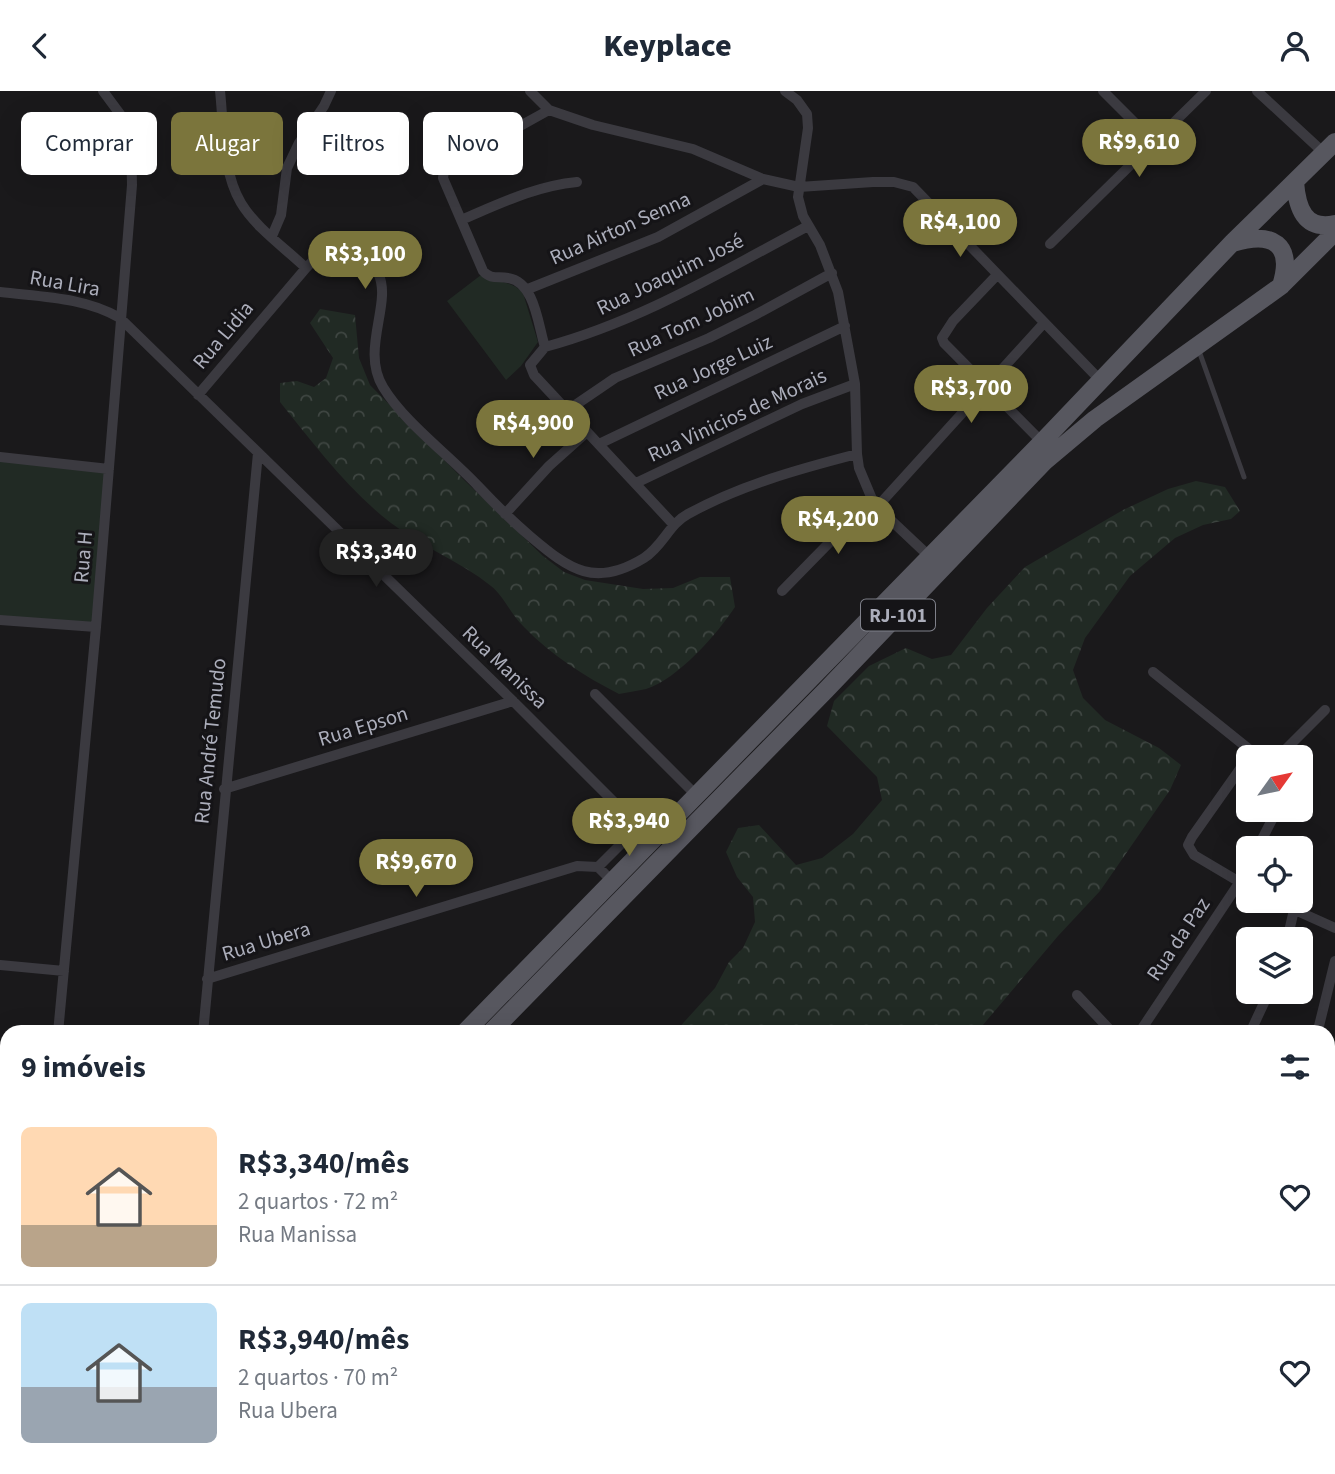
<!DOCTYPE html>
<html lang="pt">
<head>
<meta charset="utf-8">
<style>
  body { margin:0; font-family:"Source Sans 3",sans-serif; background:#f6f6f7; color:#1f2937; height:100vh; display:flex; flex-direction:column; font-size:26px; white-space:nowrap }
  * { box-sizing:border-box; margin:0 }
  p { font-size:23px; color:#747a83 }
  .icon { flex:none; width:38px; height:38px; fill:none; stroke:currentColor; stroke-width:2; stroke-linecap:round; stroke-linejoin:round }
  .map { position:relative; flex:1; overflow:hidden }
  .details { position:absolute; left:0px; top:934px; width:1335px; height:450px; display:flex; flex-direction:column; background:#fff; border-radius:21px 21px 0 0; box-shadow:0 7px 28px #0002 }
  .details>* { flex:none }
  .hud { position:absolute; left:21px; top:21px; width:700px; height:63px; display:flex; gap:14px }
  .needle { width:46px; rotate:57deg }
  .tools { position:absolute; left:1236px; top:654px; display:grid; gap:14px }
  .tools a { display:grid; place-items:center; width:77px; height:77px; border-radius:10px; background:#fff; box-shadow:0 7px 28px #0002; font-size:35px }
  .price { position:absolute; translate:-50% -60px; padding:0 16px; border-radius:24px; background:#7b753c; color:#fff; font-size:23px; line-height:46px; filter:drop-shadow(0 2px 4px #0008) }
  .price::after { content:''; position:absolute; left:50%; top:42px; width:21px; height:16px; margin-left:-10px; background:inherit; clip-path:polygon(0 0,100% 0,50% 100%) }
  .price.current { background:#222; color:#fff }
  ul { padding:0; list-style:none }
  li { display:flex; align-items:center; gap:21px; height:175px; padding:0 21px }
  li+li { border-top:2px solid #e0e1e3 }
  li span { display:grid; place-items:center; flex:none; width:196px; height:140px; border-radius:10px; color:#555 }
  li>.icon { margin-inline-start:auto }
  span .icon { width:84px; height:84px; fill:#fffc; stroke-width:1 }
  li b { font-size:30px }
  h2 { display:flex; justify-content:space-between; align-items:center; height:84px; padding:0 21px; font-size:30px }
  .pill { padding:0 24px; border-radius:10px; background:#fff; box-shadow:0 7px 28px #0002; font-size:24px; line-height:63px }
  .pill.current { background:#7b753c; color:#fff }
  header { display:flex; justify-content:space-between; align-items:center; height:91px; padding:0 21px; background:#fff; font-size:32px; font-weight:800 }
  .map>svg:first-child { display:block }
</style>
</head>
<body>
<header><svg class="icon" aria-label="back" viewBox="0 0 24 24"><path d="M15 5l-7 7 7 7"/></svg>Keyplace<svg class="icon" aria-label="person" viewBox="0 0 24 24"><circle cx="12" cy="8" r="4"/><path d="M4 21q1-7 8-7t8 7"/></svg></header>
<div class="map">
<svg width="1335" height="1383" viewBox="0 0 1335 1383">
  <defs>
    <pattern id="forest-crowns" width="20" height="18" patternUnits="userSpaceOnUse" patternTransform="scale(1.75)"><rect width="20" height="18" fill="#212a24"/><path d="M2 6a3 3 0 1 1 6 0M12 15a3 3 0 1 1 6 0" fill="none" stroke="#3f4642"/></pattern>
  </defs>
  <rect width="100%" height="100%" fill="#1a191b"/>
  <path fill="#212a24" d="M481,184c14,8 31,5 42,18l15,49 -17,24 -15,14 -59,-79z
    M0,366l109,12 -13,158 -96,-7z"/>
  <path fill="url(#forest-crowns)" d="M320,218l35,6 4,43 11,27 93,94 80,77 21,16 21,8 58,9 30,-1 27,-11h30l5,30c-17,26 -57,72 -89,82 -8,2 -18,3 -27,5 -35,-18 -68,-39 -95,-67 -13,-12 -20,-31 -33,-41 -31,-25 -69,-39 -100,-63 -43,-33 -77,-79 -111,-121v-19l17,-2 17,6 12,-9 7,-20 -23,-35z
    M1196,390l29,6 15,24 -9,8 -28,6 -28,13 -45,38 -45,62 -12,32 10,28 22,22 54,28 22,17 -11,25 -70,101 -42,45 -81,96h-302l40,-44 14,-26 14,-14 12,-26 -2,-25 -16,-20 -11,-25 12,-24 21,-3 37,40 26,-7 31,-24 29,-34 -5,-23 -50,-51 7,-25 35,-35 37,-18 26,11 19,-4 36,-47 38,-41 98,-57 45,-21z
    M1335,971v174l-7,3v-174z
    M1328,1228l7,5v57l-7,14z
    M251,1377h555l12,6h-571z
    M991,1377h279l-5,6h-268z"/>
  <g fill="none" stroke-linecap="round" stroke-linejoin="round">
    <path stroke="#3b3a40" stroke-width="5" d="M1198,257l46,129"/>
    <path stroke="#3b3a40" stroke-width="10" d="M220,0c4,36 2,80 21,112 15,25 44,45 65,65
      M530,0l19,19 44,15 100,24 70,30 36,8 74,-5h21l19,5 188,194
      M785,0l12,9 10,14 1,14 -10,69 5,19 17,29 18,47 17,92 2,70 2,14 13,31 5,8 53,50
      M1103,0l51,51
      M1257,0l67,62
      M549,19l-97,54 -8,7 -1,7 40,93c8,9 15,5 25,7 27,4 30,47 37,69l-15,18 4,10 139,149
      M461,129c38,-16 74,-34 116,-38
      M272,145l9,-21 6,-47 12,-25 25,-37 7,-15
      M1050,153l156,-153
      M997,184l-44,46 -11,17 2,5 98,99
      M528,198l130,-52 105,-58
      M0,201c41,5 84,5 120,26l393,383 139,139
      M545,256c96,-26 176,-75 263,-121
      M198,304l108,-127 29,-30h10c12,11 26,21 33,35 15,30 -18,76 5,114 21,35 66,68 95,99 17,18 34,35 53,51 39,33 64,51 113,21 19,-12 25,-34 44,-44 53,-29 111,-45 169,-60
      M568,319l47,-32 94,-40 46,-23 77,-42
      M599,353l246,-118
      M0,366l109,12
      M636,392l166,-79 53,-20
      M877,416l167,-184
      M505,423l44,-48 38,-34
      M782,500l90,-92
      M0,529l96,7
      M1153,581l107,86
      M595,603l101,101
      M1277,667l48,-48
      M224,698l289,-88
      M1257,758l20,-39
      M598,776l40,-40
      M1248,796l-54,-32 -6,-10 4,-8 60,-85
      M1275,810l60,27
      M1287,849l7,-30
      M0,874l64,6
      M207,888l370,-113 21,1 15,15
      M1077,904l36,38
      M1318,939l17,-69
      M58,942l38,-406 36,-442 -1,-44 -11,-27 -17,-23
      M203,942l55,-580
      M1139,942l100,-150 9,-17
      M1250,942l19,-41
      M165,1377l2,6
      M836,1377l15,6
      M393,1383l7,-6"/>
    <path stroke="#494950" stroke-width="16" d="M0,1266l7,1"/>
    <path stroke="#57575f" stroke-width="18" d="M1295,91c2,25 9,49 40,42
      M1233,152c40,-12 61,1 48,43
      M464,942l578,-591 190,-199 103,-101
      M490,942l336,-343 219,-229 50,-42 186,-133 54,-54
      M20,1383l6,-6
      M44,1383l6,-6"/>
  </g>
  <g text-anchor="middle" stroke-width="6" stroke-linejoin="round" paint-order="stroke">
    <rect fill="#151417" stroke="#7f808a" stroke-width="2" x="861" y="508.5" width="74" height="31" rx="5"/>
    <g font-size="19" font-weight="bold" fill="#acaebb">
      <text x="898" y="531">RJ-101</text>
    </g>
    <g font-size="21" fill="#acaebb" stroke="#151417">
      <text transform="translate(620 137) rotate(-24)" y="7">Rua Airton Senna</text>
      <text transform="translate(670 183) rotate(-26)" y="7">Rua Joaquim José</text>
      <text transform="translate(65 192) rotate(10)" y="7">Rua Lira</text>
      <text transform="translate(691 231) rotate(-25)" y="7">Rua Tom Jobim</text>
      <text transform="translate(223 244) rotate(-50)" y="7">Rua Lidia</text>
      <text transform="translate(713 276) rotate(-25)" y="7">Rua Jorge Luiz</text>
      <text transform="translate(737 324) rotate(-25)" y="7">Rua Vinicios de Morais</text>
      <text transform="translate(83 466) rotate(-85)" y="7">Rua H</text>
      <text transform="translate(505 576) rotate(44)" y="7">Rua Manissa</text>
      <text transform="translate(363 635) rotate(-17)" y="7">Rua Epson</text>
      <text transform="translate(210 650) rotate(-84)" y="7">Rua André Temudo</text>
      <text transform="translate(1178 848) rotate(-56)" y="7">Rua da Paz</text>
      <text transform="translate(266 850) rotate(-17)" y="7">Rua Ubera</text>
    </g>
  </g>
</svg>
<div class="tools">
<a><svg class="needle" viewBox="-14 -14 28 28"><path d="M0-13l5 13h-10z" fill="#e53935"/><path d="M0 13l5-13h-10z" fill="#747a83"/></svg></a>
<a><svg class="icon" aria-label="locate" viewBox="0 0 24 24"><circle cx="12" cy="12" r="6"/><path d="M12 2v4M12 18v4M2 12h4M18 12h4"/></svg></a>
<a><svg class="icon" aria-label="layers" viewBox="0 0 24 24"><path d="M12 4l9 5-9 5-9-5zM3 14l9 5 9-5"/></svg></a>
</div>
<b class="price" style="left:1139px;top:88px">R$9,610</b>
<b class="price" style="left:960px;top:168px">R$4,100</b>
<b class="price" style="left:365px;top:200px">R$3,100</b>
<b class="price" style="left:971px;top:334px">R$3,700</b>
<b class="price" style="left:533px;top:369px">R$4,900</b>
<b class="price" style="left:838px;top:465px">R$4,200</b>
<b class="price current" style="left:376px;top:498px">R$3,340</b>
<b class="price" style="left:629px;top:767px">R$3,940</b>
<b class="price" style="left:416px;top:808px">R$9,670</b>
<div class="hud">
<a class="pill">Comprar</a>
<a class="pill current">Alugar</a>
<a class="pill">Filtros</a>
<a class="pill">Novo</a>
</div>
<section class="details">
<h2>9 imóveis<svg class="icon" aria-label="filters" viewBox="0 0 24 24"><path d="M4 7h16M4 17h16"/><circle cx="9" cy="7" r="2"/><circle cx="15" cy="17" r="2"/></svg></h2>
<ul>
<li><span style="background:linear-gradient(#ffd9b3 70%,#b9a48a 0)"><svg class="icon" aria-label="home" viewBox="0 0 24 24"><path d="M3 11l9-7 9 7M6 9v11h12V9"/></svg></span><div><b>R$3,340/mês</b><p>2 quartos · 72 m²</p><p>Rua Manissa</p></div><svg class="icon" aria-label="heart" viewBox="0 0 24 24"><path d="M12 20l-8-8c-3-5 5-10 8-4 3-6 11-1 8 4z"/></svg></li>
<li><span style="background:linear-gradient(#bfe0f5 60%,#9aa5b1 0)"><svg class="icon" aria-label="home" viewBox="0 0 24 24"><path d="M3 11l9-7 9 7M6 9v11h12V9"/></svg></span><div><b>R$3,940/mês</b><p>2 quartos · 70 m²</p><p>Rua Ubera</p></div><svg class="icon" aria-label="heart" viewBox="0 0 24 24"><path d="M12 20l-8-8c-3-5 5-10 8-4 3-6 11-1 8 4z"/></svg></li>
</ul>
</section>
</div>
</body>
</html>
